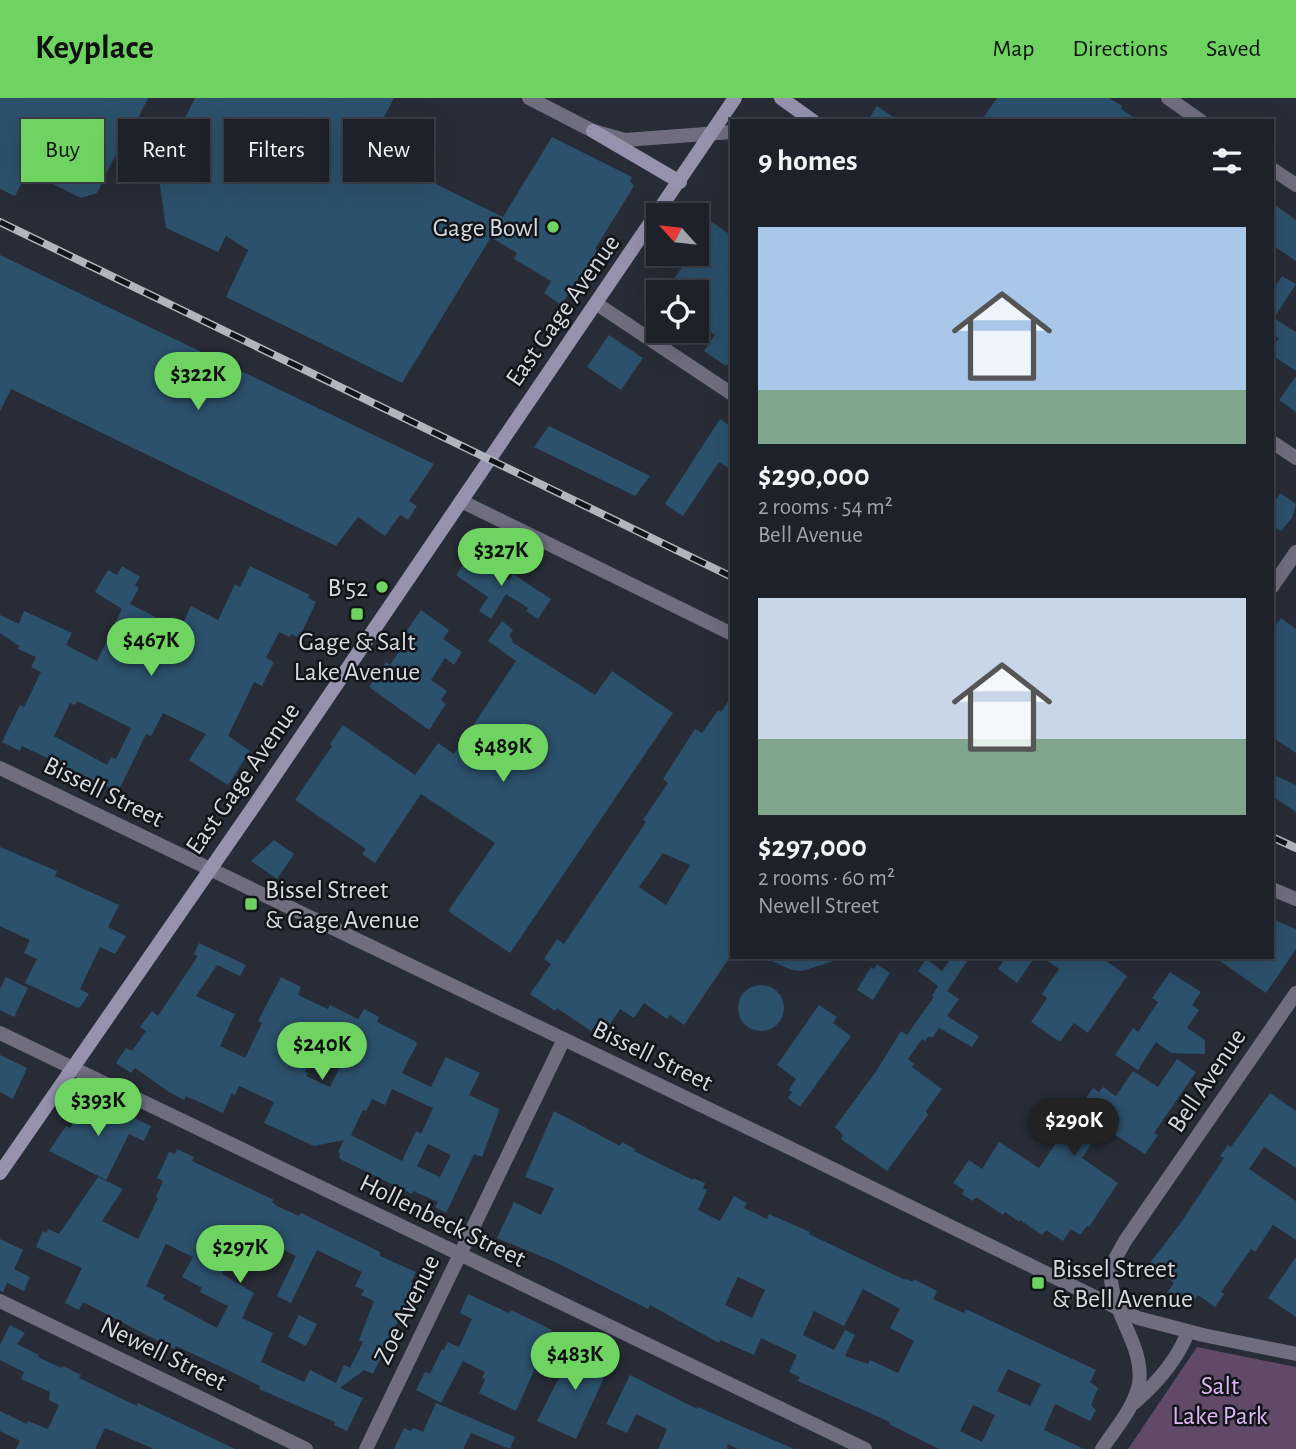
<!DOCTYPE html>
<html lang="en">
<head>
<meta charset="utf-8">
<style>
  body { margin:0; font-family:"Alegreya Sans",sans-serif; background:#252931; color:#f1f3f6; height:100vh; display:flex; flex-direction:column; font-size:26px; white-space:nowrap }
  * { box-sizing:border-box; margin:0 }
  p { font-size:23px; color:#a0a3a8 }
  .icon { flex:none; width:38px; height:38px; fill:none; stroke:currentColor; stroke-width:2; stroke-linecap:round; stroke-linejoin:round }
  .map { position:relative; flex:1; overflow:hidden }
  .drawer { position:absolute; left:730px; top:21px; width:544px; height:840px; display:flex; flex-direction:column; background:#1d2129; border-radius:0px; box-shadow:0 7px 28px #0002,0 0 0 2px #3b3e46 }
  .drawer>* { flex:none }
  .banner { position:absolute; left:21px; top:21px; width:604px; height:63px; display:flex; gap:14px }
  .needle { width:46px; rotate:297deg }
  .buttons { position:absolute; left:646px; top:105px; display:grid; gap:14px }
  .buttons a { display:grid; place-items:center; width:63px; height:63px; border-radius:0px; background:#1d2129; box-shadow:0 7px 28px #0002,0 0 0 2px #3b3e46; font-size:35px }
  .price { position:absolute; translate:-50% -60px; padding:0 16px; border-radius:24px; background:#6ed360; color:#111; font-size:23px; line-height:46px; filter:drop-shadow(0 2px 4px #0008) }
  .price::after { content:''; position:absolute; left:50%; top:42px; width:21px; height:16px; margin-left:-10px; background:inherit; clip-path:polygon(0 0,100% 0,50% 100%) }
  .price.active { background:#222; color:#fff }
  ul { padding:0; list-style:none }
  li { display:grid; align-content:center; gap:14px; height:371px; padding:0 28px }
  li span { display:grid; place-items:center; height:217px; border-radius:0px; color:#555 }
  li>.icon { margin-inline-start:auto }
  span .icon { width:126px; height:126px; fill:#fffc; stroke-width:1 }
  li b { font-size:30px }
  h2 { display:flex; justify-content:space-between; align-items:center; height:84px; padding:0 28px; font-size:30px }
  .chip { padding:0 24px; border-radius:0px; background:#1d2129; box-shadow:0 7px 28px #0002,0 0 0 2px #3b3e46; font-size:24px; line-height:63px }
  .chip.active { background:#6ed360; color:#111 }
  header { display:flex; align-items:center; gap:42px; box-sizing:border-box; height:98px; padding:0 35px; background:#6ed360; color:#111 }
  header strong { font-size:33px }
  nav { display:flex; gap:38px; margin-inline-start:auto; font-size:24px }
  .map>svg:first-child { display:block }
</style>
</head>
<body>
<header>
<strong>Keyplace</strong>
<nav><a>Map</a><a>Directions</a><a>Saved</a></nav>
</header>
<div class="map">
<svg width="1296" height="1351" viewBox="0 0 1296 1351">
  <rect width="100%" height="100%" fill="#272c37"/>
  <path fill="#604a68" d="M1197,1249l99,20v82h-168z"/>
  <path fill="#2c516c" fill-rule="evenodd" d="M0,0h148l-28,57 -4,-1 -19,39 -16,5 -30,-15 25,-49 -24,-12 -37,74 -15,-7z
    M195,0h199l-14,27 -9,-4 -13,25 145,71 49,-80 80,40 -2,4 4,5 -39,63 3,1 -37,55 -17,-12 7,-12 -37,-22 3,-6 -26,-16 -89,146 -176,-86 22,-47 -22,-14 -8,16 -52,-24 -8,-56z
    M997,0h112l13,8 -1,3 18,12h-158z
    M877,8l22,15h-32z
    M1272,105l24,17v41l-24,-16z
    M712,124l20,14v123l-6,7 -22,-15 11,-16 -19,-15v-28h-32l28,-38h4v-7z
    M0,157l434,209 -25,37 8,5 -9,14 -8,-5 -15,21 -27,-19 -22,29 -325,-157 -11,22z
    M1282,178l14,8 -22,34 22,14v39l-24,-16v-7l7,-10 -7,-4v-43z
    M609,237l34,23 -22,32 -34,-23z
    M1296,278v36l-17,-12z
    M720,321l12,8v43l-13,-8 -36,54 -18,-12z
    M549,328l101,50 -15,20 -101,-49z
    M1280,395l16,11 -4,14 -11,13 -9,-5v-20z
    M470,456l39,27 4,-7 38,25 -13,20 -12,-8 2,-3 -22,-14 -15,25 -12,-8 9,-14 -32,-22z
    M122,468l18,11 -5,8 4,3 -9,16 39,20 2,-5 11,6 9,-19 27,14 17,-36 5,3 10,-21 60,29 -2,3 8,4 -17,36 -8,-4 -1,3 -11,-5 -13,26 8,4 -12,24 -8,-4 -26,54 22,15 -22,34 -39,-25 17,-26 -43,-21 -12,23 -5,-2 -28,58 -96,-46 -2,5 -18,-9 18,-37 4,2 17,-35 -10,-5 5,-10 -18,-8 1,-3 -19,-13v-18l19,9 5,-13 48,22 -6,12 31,16 25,-52 -27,-17 13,-22 9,5zM77,603l54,27 -15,31 -5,-2 -4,8 -53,-29 16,-33 5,2z
    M421,512l28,20 -6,9 19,13 -8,13 -9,-7 -14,22 16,11 -6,9 5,4 -17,26 -60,-43 17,-25 4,3 20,-30 -4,-3z
    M1281,520l15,11v124l-24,-16v-106z
    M502,523l11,9 -4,6 4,4 -1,2 83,53 17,-24 61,42 -163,240 -62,-42 47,-68 -74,-49 -46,69 -13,-9 4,-5 -71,-49 37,-54 -2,-2 13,-19 72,50 23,-32 16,11 62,-93 -28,-20z
    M732,598v258l-48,71 -14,-10 -3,4 -23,-16 -10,15 -14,-9 -10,15 -9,-7 -10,14 -34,-23 -2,3 -25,-17 21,-30 -7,-5 13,-20 7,5 82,-122 -3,-2 25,-37 -5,-4 32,-50 7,4 16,-23 3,2zM663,755l27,12 -24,40 -27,-18z
    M1272,676l24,11v27l-24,-16z
    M274,742l20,14 -17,25 -26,-18z
    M0,749l57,24 -2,5 64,29 -11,22 18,9 -11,18 -15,-7 -20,42 9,5 -8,12 -3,2 -53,-25 12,-24 -13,-6 6,-13 -30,-14z
    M1272,821l24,10v20l-30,44 -52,-36h58z
    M199,845l47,22 -6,11 -23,-11 -21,31 39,18 -15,32 25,12 17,-35 -4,-2 23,-44 20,10 -3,8 30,14 2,-4 28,14 6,-10 15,8 -2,5 38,19 2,3 -15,29 29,14 15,-30 34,16 -11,22 30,14 -1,5 -16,43 -8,-3 -28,59 -11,-6 3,-5 -25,-11 -1,3 -70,-34 -3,-3 1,-3 -2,-2 6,-12 -30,6 -50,-23 10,-21 -35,-16 -4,9 -3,-2 -9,20 -37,-17 -2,4 -15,-8 -34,-24 -4,5 -15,-10 10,-15 6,3 14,-20 -6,-4 12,-16 6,5 40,-60 -4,-2zM316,951l26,13 -12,25 -24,-11 2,-3 -3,-1zM392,991l41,19 -12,26 -5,-3 -14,30 -51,-26 12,-25 3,1 6,-12 13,6zM428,1046l23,11 -11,22 -23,-11z
    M762,859h78v2l-38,12 -10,-1z
    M952,859h18l-23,34 12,8 -12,17 32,20 -7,11 -33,-19 -7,10 -3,-2 -4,5 -3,-2 -14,20 6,5 -2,3 30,22 -16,22 2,4 -41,56 -46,-32 2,-4 -8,-8 42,-57 24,-39 6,4 27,-38 -2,-1 6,-10 -20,-15 8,-12 16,12z
    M1006,859h29l-18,26 -19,-14z
    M1042,859h59l26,19 -39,57 -14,-10 -14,19 -29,-20 16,-24 -5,-4 17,-25z
    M877,866l13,9 -17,27 -16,-10 14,-23 3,2z
    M1170,874l31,20 -9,13 7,5 -12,18 18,12v14l-34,-1 -15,-11 -18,28 -23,-15 18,-27 5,4 20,-30 -6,-4z
    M6,879l22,11 -14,29 -14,-7v-21z
    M738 910a23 23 0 1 1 46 0a23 23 0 1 1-46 0Z
    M819,907l18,12 -4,6 18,13 -51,71 -12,-9 4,-6 -3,-2 7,-11 -19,-14z
    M0,957l27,13 -14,31 -13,-7z
    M1177,961l19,13 -42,61 4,2 -13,19 -42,-27 -21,31 36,25 -29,44 -2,-1 -7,9 -9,-6 -8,12 -17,-11 -4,5 -22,-15 -1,2 -14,-10 -2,3 -27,-18 -3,4 -11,-7 2,-4 -11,-7 16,-23 13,9 17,-27 40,26 54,-80 6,4 4,-5 13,9 17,-25 25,16z
    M1270,995l26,18v57l-32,-21 -15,22 47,32v39l-23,-15 -18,27 -4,-3 -30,43 3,2 -9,13 -17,-12 -8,12 -23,-14 7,-10 -25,-19 31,-40 44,-66 -4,-2 8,-11 3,2z
    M91,1000l60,28 -7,15 -15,-7 -23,46 -57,-29 17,-25 4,2z
    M554,1013l66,35 2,-4 13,7 -1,2 59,29v-2l12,5 -2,5 4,2 -9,20 22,11 14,-25 13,7 -3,5 23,11 2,-5 41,18 -1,2 96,46 1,-1 7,3 1,-3 23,12 -4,8 31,14 2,-4 130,61 -6,12 8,6 -7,17 5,5 -6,11 -35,-17 -11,26 40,19h-145l-50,-25 1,-2 -92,-41 2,-4 -11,-5 8,-17 -36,-17 -7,17 -34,-15 -1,3 -69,-38 -2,4 -93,-47 -58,-24 17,-36 27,13 13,-27 -29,-11zM738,1179l27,13 -13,28 -27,-13zM863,1191l37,20 -10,19 24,13 -16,32 -28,-13 -2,4 -23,-8 10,-21 -10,-5 -11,20 -31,-15 11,-24 30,15zM1008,1271l33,15 -11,22 -33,-15zM973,1307l22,10 -13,27 -22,-11z
    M177,1051l17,8 -2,4 82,39 -2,2 5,4 22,10 2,-3 79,39v4l36,16 -5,10 2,1 -3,7 2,2 -39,82 -9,-4 -24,18 23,10 -16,33 -13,-6 1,-3 -76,-33 1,-3 -28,-14 -56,-26 -2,3 -91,-47 -4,8 -14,-7 17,-35 -46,-21 7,-16 4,2 1,-4 11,5 39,-57 25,12 -21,32 36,18 20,-41 -2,-1 7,-16 -6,-3 12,-26 6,2zM259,1140l37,18 -19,40 14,7 26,-53 45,22 -7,14 9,4 -3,5 13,6 -15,39 4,2 -13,26 -6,-3 -8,18 -26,-13 -6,12 -43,-20 12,-29 -31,-15 12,-25 -32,-19 10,-22 16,7zM166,1146l27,13 -11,20 20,11 -2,4 28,14 -11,22 -54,-29 2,-4 -19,-9z
    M0,1141l23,11 -9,19 16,8 -6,14 -17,-8 -4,9 -3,-1z
    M1296,1159v60l-28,-19z
    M468,1196l41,19 2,-3 41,20 -36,81 -37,-18 6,-14 -3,-1 3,-6 -22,-11 -22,42 -25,-13 9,-18 5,2 12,-25 2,1 4,-8 11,5 13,-28 -12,-6z
    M299,1217l18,9 -11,22 -18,-9z
    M10,1227l15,8 -8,11 22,11 -1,2 23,11 2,-2 18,9 -2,3 58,28 1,-3 97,46h-81l-49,-21 -10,21h-79l4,-8 -20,-10v-20l27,13 1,-3 20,8 11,-24 -10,-5 1,-8 -29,-13 3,-7 -24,-12v-15z
    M577,1244l18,9 -2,3 18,8 -35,77 -39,-18z
    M630,1277l67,34 1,-2 96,42h-56l-10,-5 -1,5h-69l9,-20 -31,-15 -9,19 -21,-9z
    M436,1305l79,34 -5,12 -39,-16 -8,16h-69l10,-21 6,3 4,-3 9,4z"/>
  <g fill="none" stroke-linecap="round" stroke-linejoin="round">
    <path stroke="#706d7f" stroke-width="14" d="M1168,0l33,23
      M1272,71l24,16
      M597,206l135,90
      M1272,489l24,-35
      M0,670l790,380 348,170 65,17 93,19
      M0,935l865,416
      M0,1203l306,148
      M366,1351l198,-410"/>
    <path stroke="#706d7f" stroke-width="14" d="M529,0l64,33 32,9 107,-8
      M1272,344l24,16
      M461,403l271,133
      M1272,791l24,10
      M1134,1305c23,-20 43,-42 54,-71
      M1102,1351c13,-20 32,-41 37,-65 6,-38 -28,-71 -28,-108 0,-13 8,-24 14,-35l171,-248"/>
    <path stroke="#9692ae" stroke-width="14" d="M781,0l32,23
      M593,33l87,51
      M0,1075l252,-364 483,-711"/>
    <g stroke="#b1b5bd" stroke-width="8">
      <path id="rail" d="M0,124l732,355
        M1272,739l24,11"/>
    </g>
    <use href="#rail" stroke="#121419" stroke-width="5" stroke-dasharray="16" stroke-linecap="butt"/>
  </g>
  <g fill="#6ed360" stroke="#121419" stroke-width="2.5">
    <circle cx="553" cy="129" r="7"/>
    <circle cx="382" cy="489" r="7"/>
    <rect x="350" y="509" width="14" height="14" rx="3.5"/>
    <rect x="244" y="799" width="14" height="14" rx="3.5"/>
    <rect x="1031" y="1178" width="14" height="14" rx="3.5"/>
  </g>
  <g text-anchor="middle" stroke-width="5" stroke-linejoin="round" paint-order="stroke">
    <g font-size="26" fill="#d5d9e0" stroke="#121419" text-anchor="end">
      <text x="539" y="138">Gage Bowl</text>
      <text x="368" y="498">B'52</text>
      <text x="357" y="552" text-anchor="middle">Gage &amp; Salt<tspan x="357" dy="30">Lake Avenue</tspan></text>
      <text x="265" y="800" text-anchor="start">Bissel Street<tspan x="265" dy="30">&amp; Gage Avenue</tspan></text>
      <text x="1052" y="1179" text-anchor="start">Bissel Street<tspan x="1052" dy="30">&amp; Bell Avenue</tspan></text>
    </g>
    <g font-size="26" fill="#d5d9e0" stroke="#121419">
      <text transform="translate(562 212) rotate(-55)" y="9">East Gage Avenue</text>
      <text transform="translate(242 680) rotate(-55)" y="9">East Gage Avenue</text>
      <text transform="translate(104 693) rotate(26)" y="9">Bissell Street</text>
      <text transform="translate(653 957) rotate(26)" y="9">Bissell Street</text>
      <text transform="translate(1206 982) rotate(-56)" y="9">Bell Avenue</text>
      <text transform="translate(443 1122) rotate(26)" y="9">Hollenbeck Street</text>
      <text transform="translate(406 1211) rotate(-64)" y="9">Zoe Avenue</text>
      <text transform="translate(164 1255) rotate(26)" y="9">Newell Street</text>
    </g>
    <g font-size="26" fill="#e0b6f0" stroke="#121419">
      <text x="1220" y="1296">Salt<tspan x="1220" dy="30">Lake Park</tspan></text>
    </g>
  </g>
</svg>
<div class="buttons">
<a><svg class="needle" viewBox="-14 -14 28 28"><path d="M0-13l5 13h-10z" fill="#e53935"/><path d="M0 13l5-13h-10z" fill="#a0a3a8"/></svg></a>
<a><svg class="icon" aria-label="locate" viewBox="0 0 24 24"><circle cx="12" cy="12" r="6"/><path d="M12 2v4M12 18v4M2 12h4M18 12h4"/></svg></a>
</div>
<b class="price" style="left:198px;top:314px">$322K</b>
<b class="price" style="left:501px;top:490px">$327K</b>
<b class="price" style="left:151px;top:580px">$467K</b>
<b class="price" style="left:503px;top:686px">$489K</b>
<b class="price" style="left:322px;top:984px">$240K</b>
<b class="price" style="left:98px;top:1040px">$393K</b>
<b class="price active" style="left:1074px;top:1060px">$290K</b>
<b class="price" style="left:240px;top:1187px">$297K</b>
<b class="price" style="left:575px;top:1294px">$483K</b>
<div class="banner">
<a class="chip active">Buy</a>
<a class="chip">Rent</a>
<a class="chip">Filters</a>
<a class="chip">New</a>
</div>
<section class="drawer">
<h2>9 homes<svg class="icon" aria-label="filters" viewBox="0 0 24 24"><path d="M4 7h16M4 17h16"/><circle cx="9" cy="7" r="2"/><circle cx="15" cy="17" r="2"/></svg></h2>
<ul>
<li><span style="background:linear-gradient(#a9c7e8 75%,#7fa58c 0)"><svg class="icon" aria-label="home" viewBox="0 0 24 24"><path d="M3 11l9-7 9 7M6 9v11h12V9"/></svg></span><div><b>$290,000</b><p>2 rooms · 54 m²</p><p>Bell Avenue</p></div></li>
<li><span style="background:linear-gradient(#c9d6e8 65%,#7fa58c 0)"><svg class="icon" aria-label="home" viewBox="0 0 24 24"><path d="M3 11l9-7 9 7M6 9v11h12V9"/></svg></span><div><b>$297,000</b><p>2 rooms · 60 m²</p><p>Newell Street</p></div></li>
</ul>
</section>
</div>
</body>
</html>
